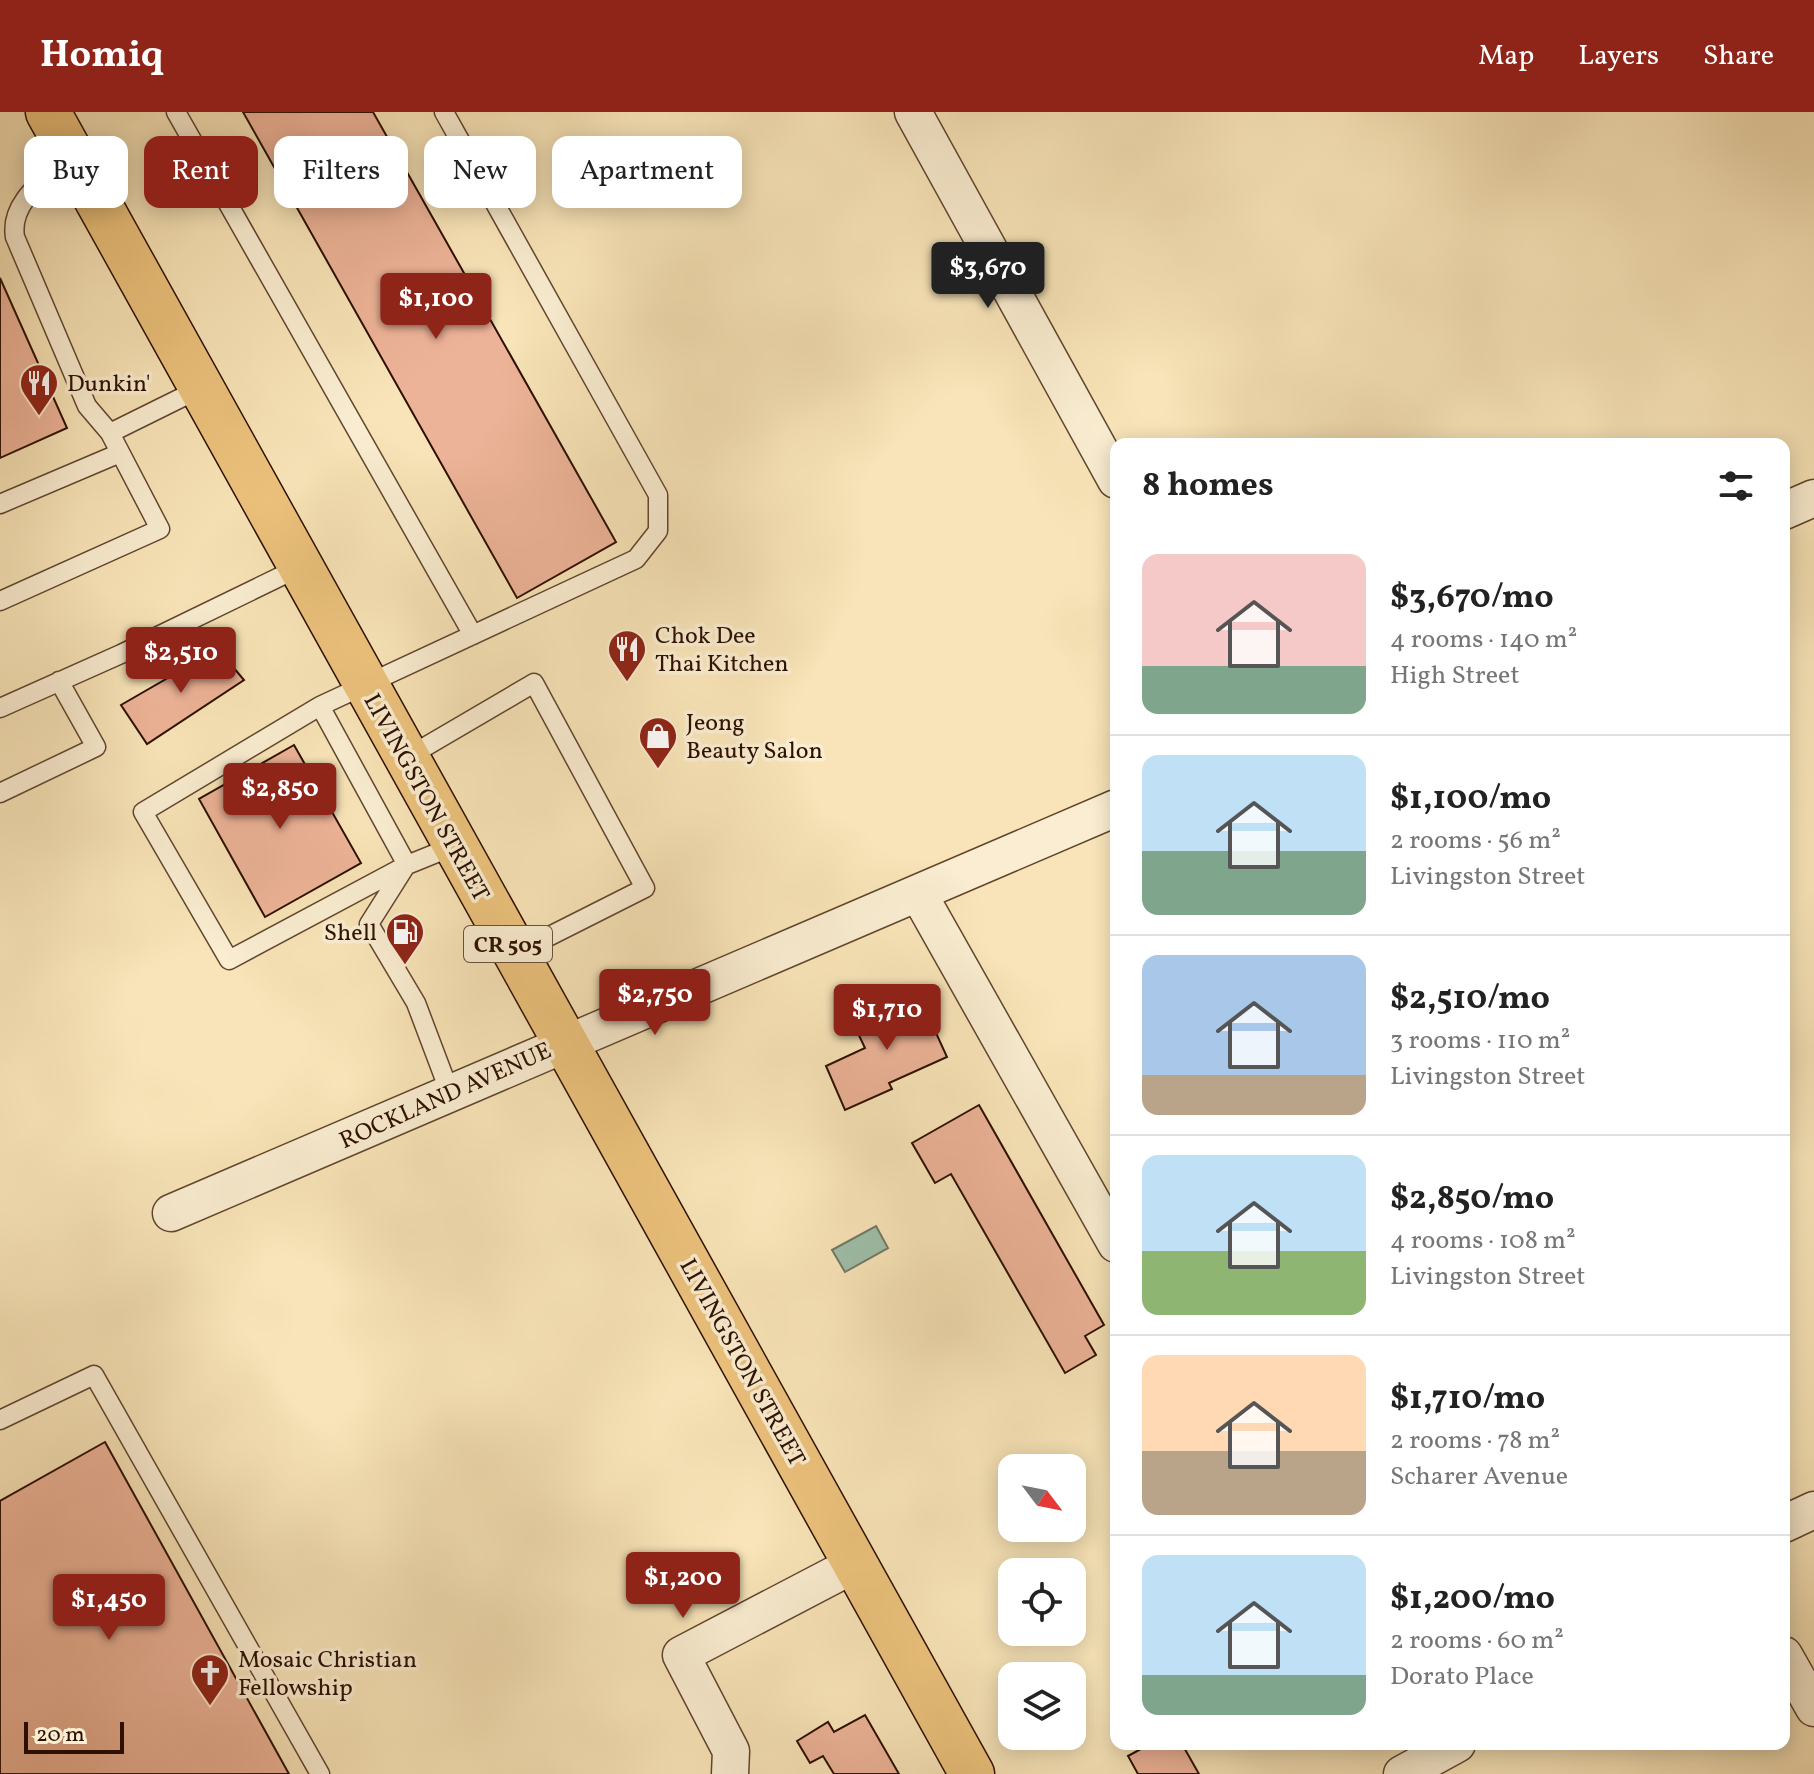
<!DOCTYPE html>
<html lang="en">
<head>
<meta charset="utf-8">
<style>
  body { margin:0; font-family:Vollkorn,serif; background:#f6f6f6; color:#222; height:100vh; display:flex; flex-direction:column; font-size:30px; white-space:nowrap }
  * { box-sizing:border-box; margin:0 }
  p { font-size:26px; color:#767676 }
  .icon { flex:none; width:44px; height:44px; fill:none; stroke:currentColor; stroke-width:2; stroke-linecap:round; stroke-linejoin:round }
  .map { position:relative; flex:1; overflow:hidden }
  .side { position:absolute; left:1110px; top:326px; width:680px; height:1312px; display:flex; flex-direction:column; background:#fff; border-radius:16px; box-shadow:0 4px 20px #0003 }
  .side>* { flex:none }
  .banner { position:absolute; left:24px; top:24px; width:760px; height:72px; display:flex; gap:16px }
  .needle { width:52px; rotate:122deg }
  .buttons { position:absolute; left:998px; top:1342px; display:grid; gap:16px }
  .buttons a { display:grid; place-items:center; width:88px; height:88px; border-radius:16px; background:#fff; box-shadow:0 4px 20px #0003; font-size:40px }
  .scale { position:absolute; left:24px; bottom:20px; width:100px; box-sizing:border-box; padding-left:8px; border:4px solid #2d1000; border-top:0; font-size:22px; line-height:28px; white-space:nowrap; color:#2d1000; -webkit-text-stroke:6px #faedd1; paint-order:stroke }
  .price { position:absolute; translate:-50% -68px; padding:0 18px; border-radius:8px; background:#8f2418; color:#fff; font-size:26px; line-height:52px; filter:drop-shadow(0 2px 4px #0008) }
  .price::after { content:''; position:absolute; left:50%; top:48px; width:24px; height:18px; margin-left:-12px; background:inherit; clip-path:polygon(0 0,100% 0,50% 100%) }
  .price.selected { background:#222; color:#fff }
  ul { padding:0; list-style:none }
  li { display:flex; align-items:center; gap:24px; height:200px; padding:0 32px }
  li+li { border-top:2px solid #e0e0e0 }
  li span { display:grid; place-items:center; flex:none; width:224px; height:160px; border-radius:16px; color:#555 }
  li>.icon { margin-inline-start:auto }
  span .icon { width:96px; height:96px; fill:#fffc; stroke-width:1 }
  li b { font-size:34px }
  h2 { display:flex; justify-content:space-between; align-items:center; height:96px; padding:0 32px; font-size:34px }
  .pill { padding:0 28px; border-radius:16px; background:#fff; box-shadow:0 4px 20px #0003; font-size:28px; line-height:72px }
  .pill.selected { background:#8f2418; color:#fff }
  header { display:flex; align-items:center; gap:48px; box-sizing:border-box; height:112px; padding:0 40px; background:#8f2418; color:#fff }
  header strong { font-size:38px }
  nav { display:flex; gap:44px; margin-inline-start:auto; font-size:28px }
  .map>svg:first-child { display:block }
</style>
</head>
<body>
<header>
<strong>Homiq</strong>
<nav><a>Map</a><a>Layers</a><a>Share</a></nav>
</header>
<div class="map">
<svg width="1814" height="1662" viewBox="0 0 1814 1662">
  <rect width="100%" height="100%" fill="#f8e4b8"/>
  <filter id="stains"><feTurbulence type="fractalNoise" baseFrequency=".0025" numOctaves="4"/><feColorMatrix values="0 0 0 0 .2 0 0 0 0 .09 0 0 0 0 .02 0 0 0 .5 -.17"/></filter>
  <radialGradient id="worn" r=".72"><stop offset=".6" stop-color="#630" stop-opacity="0"/><stop offset="1" stop-color="#630" stop-opacity=".3"/></radialGradient>
  <path fill="#9ebfaa" stroke="#717966" stroke-width="2" d="M876,1114l12,22 -43,24 -13,-22z"/>
  <path fill="#edb398" stroke="#2d1000" stroke-width="2" d="M243,0h130l243,430 -99,56z
    M0,166l67,150 -67,30z
    M218,537l26,31 -97,64 -26,-39z
    M294,633l67,118 -96,54 -66,-118z
    M905,877l11,26 10,-4 21,46 -58,26 3,6 -47,21 -19,-44 39,-18 -10,-21 27,-13 -5,-12z
    M979,993l125,220 -19,11 11,19 -31,18 -114,-199 -16,9 -23,-40z
    M105,1330l184,332h-289v-273z
    M865,1603l34,59h-65l-11,-18 -13,7 -13,-22 31,-19 6,10z
    M1150,1632h32l17,30h-61l-10,-18z"/>
  <g fill="none" stroke-linecap="round" stroke-linejoin="round">
    <g stroke="#60452e" stroke-width="21">
      <path id="lane" d="M176,0l297,523
        M444,0l214,383v36l-22,28 -316,147 87,159 47,-19
        M71,42c-23,23 -62,47 -56,83l72,169 23,27
        M0,392l120,-51
        M0,489l160,-72 -50,-96 91,-45
        M320,594l-177,106 86,148 178,-95
        M0,596l121,-54 179,-87
        M406,646l128,-75 111,205 -131,66
        M0,681l96,-46 -37,-66
        M405,755l-36,57 47,79 34,90
        M0,1308l94,-45 226,399"/>
    </g>
    <g stroke="#60452e" stroke-width="39">
      <path id="street" d="M913,0l203,368
        M1784,399l30,-13
        M918,781l198,351
        M171,1101l945,-405
        M1784,1412l30,-14
        M1784,1543l30,53
        M730,1662l1,-23 -50,-96 176,-92
        M1402,1662l55,-30"/>
    </g>
    <g stroke="#2d1000" stroke-width="47">
      <path id="primary" d="M48,0l924,1662"/>
    </g>
    <use href="#lane" stroke="#faedd1" stroke-width="18"/>
    <use href="#street" stroke="#faedd1" stroke-width="36"/>
    <use href="#primary" stroke="#ecc27c" stroke-width="44"/>
  </g>
  <defs>
    <g id="restaurant-pin" transform="scale(2)"><path d="M0 17L-7.5 6A9.5 9.5 0 1 1 7.5 6Z" fill="#8f2418" stroke="#faedd1"/><path d="M-5-6h1v4h1v-4h1v4h1v-4h1v5L-1.5 .5V6h-2V.5L-5-1ZM5-6V6H3V1.5H1.5Q1.5-4 5-6Z" fill="#fff"/></g>
    <g id="shop-pin" transform="scale(2)"><path d="M0 17L-7.5 6A9.5 9.5 0 1 1 7.5 6Z" fill="#8f2418" stroke="#faedd1"/><path d="M-5-2.5h2.3a2.7 3.5 0 0 1 5.4 0H5L5.5 6h-11ZM-1.5-2.5h3a1.5 2.3 0 0 0-3 0Z" fill="#fff"/></g>
    <g id="fuel-pin" transform="scale(2)"><path d="M0 17L-7.5 6A9.5 9.5 0 1 1 7.5 6Z" fill="#8f2418" stroke="#faedd1"/><path d="M-5.5-6h7V0h2V4h1.3V-2.5L3-4.5l.8-.8L6-3V5H2.5V1h-1V6h-7ZM-4.2-4.7v3.2H.2V-4.7Z" fill="#fff"/></g>
    <g id="church-pin" transform="scale(2)"><path d="M0 17L-7.5 6A9.5 9.5 0 1 1 7.5 6Z" fill="#8f2418" stroke="#faedd1"/><path d="M-1.2-6h2.4v3.5h3.3v2.4h-3.3V6h-2.4V-.1h-3.3v-2.4h3.3Z" fill="#fff"/></g>
  </defs>
  <g fill-rule="evenodd">
    <use href="#restaurant-pin" x="39" y="271"/>
    <use href="#restaurant-pin" x="627" y="537"/>
    <use href="#shop-pin" x="658" y="624"/>
    <use href="#fuel-pin" x="405" y="820"/>
    <use href="#church-pin" x="210" y="1561"/>
  </g>
  <g text-anchor="middle" stroke-width="7" stroke-linejoin="round" paint-order="stroke">
    <rect fill="#faedd1" stroke="#6a523f" stroke-width="2" x="464" y="814" width="88" height="36" rx="6"/>
    <g font-size="22" font-weight="bold" fill="#2d1000">
      <text x="508" y="840">CR 505</text>
    </g>
    <g font-size="24" fill="#2d1000" stroke="#faedd1" text-anchor="start">
      <text x="67" y="279">Dunkin'</text>
      <text x="655" y="531">Chok Dee<tspan x="655" dy="28">Thai Kitchen</tspan></text>
      <text x="686" y="618">Jeong<tspan x="686" dy="28">Beauty Salon</tspan></text>
      <text x="377" y="828" text-anchor="end">Shell</text>
      <text x="238" y="1555">Mosaic Christian<tspan x="238" dy="28">Fellowship</tspan></text>
    </g>
    <g font-size="24" fill="#2d1000" stroke="#faedd1">
      <text transform="translate(427 685) rotate(61)" y="8">LIVINGSTON STREET</text>
      <text transform="translate(445 983) rotate(-24)" y="8">ROCKLAND AVENUE</text>
      <text transform="translate(743 1250) rotate(61)" y="8">LIVINGSTON STREET</text>
    </g>
  </g>
  <rect width="100%" height="100%" filter="url(#stains)"/>
  <rect width="100%" height="100%" fill="url(#worn)"/>
</svg>
<div class="buttons">
<a><svg class="needle" viewBox="-14 -14 28 28"><path d="M0-13l5 13h-10z" fill="#e53935"/><path d="M0 13l5-13h-10z" fill="#767676"/></svg></a>
<a><svg class="icon" aria-label="locate" viewBox="0 0 24 24"><circle cx="12" cy="12" r="6"/><path d="M12 2v4M12 18v4M2 12h4M18 12h4"/></svg></a>
<a><svg class="icon" aria-label="layers" viewBox="0 0 24 24"><path d="M12 4l9 5-9 5-9-5zM3 14l9 5 9-5"/></svg></a>
</div>
<div class="scale">20 m</div>
<b class="price selected" style="left:988px;top:198px">$3,670</b>
<b class="price" style="left:436px;top:229px">$1,100</b>
<b class="price" style="left:181px;top:583px">$2,510</b>
<b class="price" style="left:280px;top:719px">$2,850</b>
<b class="price" style="left:655px;top:925px">$2,750</b>
<b class="price" style="left:887px;top:940px">$1,710</b>
<b class="price" style="left:683px;top:1508px">$1,200</b>
<b class="price" style="left:109px;top:1530px">$1,450</b>
<div class="banner">
<a class="pill">Buy</a>
<a class="pill selected">Rent</a>
<a class="pill">Filters</a>
<a class="pill">New</a>
<a class="pill">Apartment</a>
</div>
<section class="side">
<h2>8 homes<svg class="icon" aria-label="filters" viewBox="0 0 24 24"><path d="M4 7h16M4 17h16"/><circle cx="9" cy="7" r="2"/><circle cx="15" cy="17" r="2"/></svg></h2>
<ul>
<li><span style="background:linear-gradient(#f6c9c9 70%,#7fa58c 0)"><svg class="icon" aria-label="home" viewBox="0 0 24 24"><path d="M3 11l9-7 9 7M6 9v11h12V9"/></svg></span><div><b>$3,670/mo</b><p>4 rooms · 140 m²</p><p>High Street</p></div></li>
<li><span style="background:linear-gradient(#bfe0f5 60%,#7fa58c 0)"><svg class="icon" aria-label="home" viewBox="0 0 24 24"><path d="M3 11l9-7 9 7M6 9v11h12V9"/></svg></span><div><b>$1,100/mo</b><p>2 rooms · 56 m²</p><p>Livingston Street</p></div></li>
<li><span style="background:linear-gradient(#a9c7e8 75%,#b9a48a 0)"><svg class="icon" aria-label="home" viewBox="0 0 24 24"><path d="M3 11l9-7 9 7M6 9v11h12V9"/></svg></span><div><b>$2,510/mo</b><p>3 rooms · 110 m²</p><p>Livingston Street</p></div></li>
<li><span style="background:linear-gradient(#bfe0f5 60%,#8fb573 0)"><svg class="icon" aria-label="home" viewBox="0 0 24 24"><path d="M3 11l9-7 9 7M6 9v11h12V9"/></svg></span><div><b>$2,850/mo</b><p>4 rooms · 108 m²</p><p>Livingston Street</p></div></li>
<li><span style="background:linear-gradient(#ffd9b3 60%,#b9a48a 0)"><svg class="icon" aria-label="home" viewBox="0 0 24 24"><path d="M3 11l9-7 9 7M6 9v11h12V9"/></svg></span><div><b>$1,710/mo</b><p>2 rooms · 78 m²</p><p>Scharer Avenue</p></div></li>
<li><span style="background:linear-gradient(#bfe0f5 75%,#7fa58c 0)"><svg class="icon" aria-label="home" viewBox="0 0 24 24"><path d="M3 11l9-7 9 7M6 9v11h12V9"/></svg></span><div><b>$1,200/mo</b><p>2 rooms · 60 m²</p><p>Dorato Place</p></div></li>
</ul>
</section>
</div>
</body>
</html>
